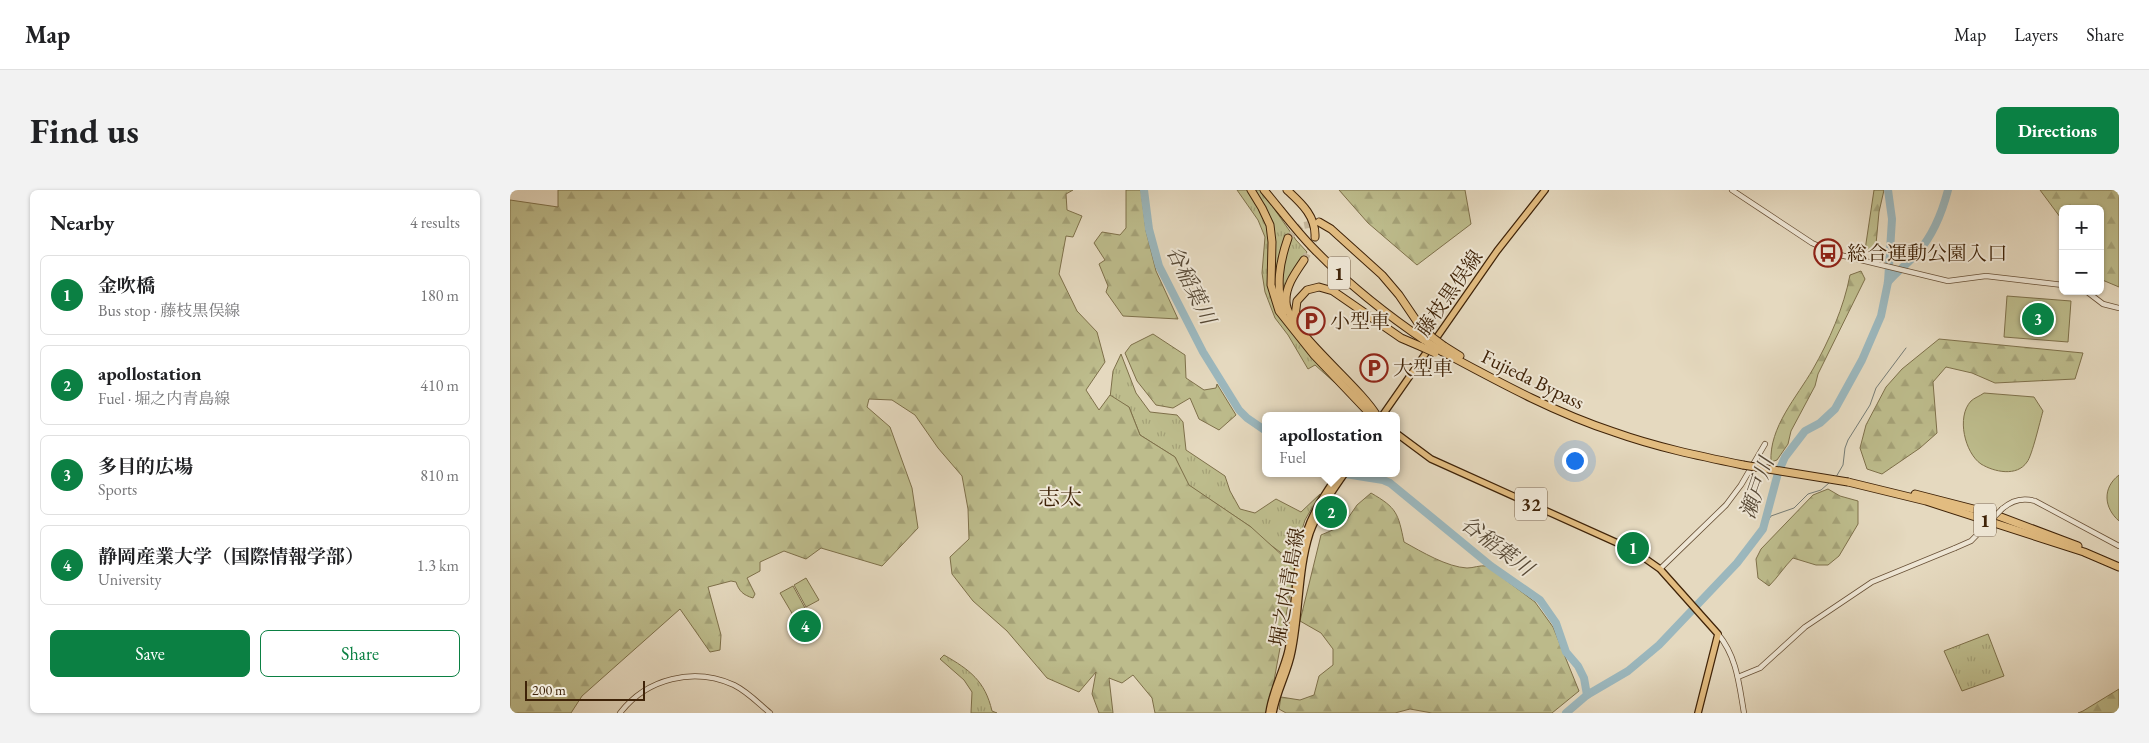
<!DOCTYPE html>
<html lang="en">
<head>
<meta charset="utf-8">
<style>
	:root { --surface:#fff; --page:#f2f2f2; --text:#202124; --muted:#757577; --line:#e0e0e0; --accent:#0b8043 }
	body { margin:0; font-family:"EB Garamond","Noto Serif JP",serif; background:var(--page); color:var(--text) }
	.controls { position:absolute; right:15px; top:15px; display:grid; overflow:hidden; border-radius:8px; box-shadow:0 1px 4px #0004 }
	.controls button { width:45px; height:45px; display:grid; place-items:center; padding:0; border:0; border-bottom:1px solid var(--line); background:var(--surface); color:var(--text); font:25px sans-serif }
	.scale { position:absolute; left:15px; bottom:12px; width:120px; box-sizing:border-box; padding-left:5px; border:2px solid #3f2308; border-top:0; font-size:14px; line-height:18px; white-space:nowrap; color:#3f2308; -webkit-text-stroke:4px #eee6d5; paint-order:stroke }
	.you { position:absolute; left:1064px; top:270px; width:18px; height:18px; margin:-12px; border:4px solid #fff; border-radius:50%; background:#1a73e8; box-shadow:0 0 0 8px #1a73e833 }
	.badge { display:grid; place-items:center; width:32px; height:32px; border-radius:50%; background:var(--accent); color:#fff; font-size:16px; font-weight:700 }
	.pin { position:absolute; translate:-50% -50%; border:2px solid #fff; box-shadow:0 1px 5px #0006 }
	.popup { position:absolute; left:752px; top:222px; width:138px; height:65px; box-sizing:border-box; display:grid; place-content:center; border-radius:8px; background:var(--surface); filter:drop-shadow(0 1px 4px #0005); font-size:16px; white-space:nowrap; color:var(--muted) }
	.popup b { font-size:19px; color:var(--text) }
	.popup::after { content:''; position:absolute; left:50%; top:100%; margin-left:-10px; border:10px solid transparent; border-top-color:var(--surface) }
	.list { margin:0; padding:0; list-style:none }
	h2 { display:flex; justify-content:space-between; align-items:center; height:65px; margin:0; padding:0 20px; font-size:21px }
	h2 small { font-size:16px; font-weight:400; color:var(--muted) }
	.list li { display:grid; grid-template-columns:32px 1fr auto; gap:15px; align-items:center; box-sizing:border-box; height:80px; margin:0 10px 10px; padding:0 10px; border:1px solid var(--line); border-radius:8px }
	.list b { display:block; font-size:19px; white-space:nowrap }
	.list p { margin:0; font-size:16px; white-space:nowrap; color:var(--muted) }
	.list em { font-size:16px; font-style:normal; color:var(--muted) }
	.actions { display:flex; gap:10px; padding:15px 20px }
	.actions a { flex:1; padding:11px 0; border:1px solid var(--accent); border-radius:8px; text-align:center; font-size:18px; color:var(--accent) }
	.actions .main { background:var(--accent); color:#fff }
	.map { position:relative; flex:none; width:1609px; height:523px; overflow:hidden; border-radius:8px }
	header { display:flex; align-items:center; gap:30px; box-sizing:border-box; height:70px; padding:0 25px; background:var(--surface); border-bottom:1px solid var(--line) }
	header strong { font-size:24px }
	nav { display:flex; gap:28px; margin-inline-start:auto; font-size:18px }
	.intro { display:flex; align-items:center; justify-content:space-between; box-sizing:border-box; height:120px; padding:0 30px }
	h1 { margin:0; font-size:35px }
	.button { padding:12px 22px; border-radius:8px; background:var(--accent); color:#fff; font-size:18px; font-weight:700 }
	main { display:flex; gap:30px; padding:0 30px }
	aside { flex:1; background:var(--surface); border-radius:8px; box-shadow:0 1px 4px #0004 }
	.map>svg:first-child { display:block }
	.grass { fill:url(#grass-tufts); stroke:#7e704a }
	.forest { fill:url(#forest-firs); stroke:#7e704a }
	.pitch { fill:#bdbc8c; stroke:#7e704a }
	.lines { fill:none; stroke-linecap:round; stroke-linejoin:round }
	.stream { stroke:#767c75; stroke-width:1 }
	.river { stroke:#9bb7bd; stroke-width:8 }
	.highway-tunnel { stroke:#c4b59a; stroke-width:7; stroke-dasharray:7 3.5; stroke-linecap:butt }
	.minor-casing { stroke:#685036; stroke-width:6 }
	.major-casing { stroke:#3f2308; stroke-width:8 }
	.highway-casing { stroke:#3f2308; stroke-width:9 }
	.minor { stroke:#eee6d5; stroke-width:4.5 }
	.major { stroke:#e2bc80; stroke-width:5.5 }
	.highway { stroke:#e2bc80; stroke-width:7 }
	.minor-bridge-casing { stroke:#685036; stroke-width:6; stroke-linecap:butt }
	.highway-bridge-casing { stroke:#3f2308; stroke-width:9; stroke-linecap:butt }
	.minor-bridge { stroke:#eee6d5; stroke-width:4.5 }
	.highway-bridge { stroke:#e2bc80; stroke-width:7 }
	.labels { text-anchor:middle; stroke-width:4; stroke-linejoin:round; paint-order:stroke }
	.shield { fill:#eee6d5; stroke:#745e46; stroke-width:1 }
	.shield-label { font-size:19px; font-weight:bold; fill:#3f2308 }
	.poi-label { font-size:20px; fill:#3f2308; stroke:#eee6d5; text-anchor:start }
	.street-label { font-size:20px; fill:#3f2308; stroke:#eee6d5 }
	.water-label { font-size:21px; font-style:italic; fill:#564835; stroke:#eee6d5 }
	.quarter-label { font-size:22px; fill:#3f2308; stroke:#eee6d5 }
</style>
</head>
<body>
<header>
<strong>Map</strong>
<nav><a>Map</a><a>Layers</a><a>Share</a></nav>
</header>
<div class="intro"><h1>Find us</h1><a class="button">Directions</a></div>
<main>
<aside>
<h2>Nearby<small>4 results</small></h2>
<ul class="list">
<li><span class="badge">1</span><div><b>金吹橋</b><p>Bus stop · 藤枝黒俣線</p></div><em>180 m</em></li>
<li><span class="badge">2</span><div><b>apollostation</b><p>Fuel · 堀之内青島線</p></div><em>410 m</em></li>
<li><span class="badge">3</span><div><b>多目的広場</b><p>Sports</p></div><em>810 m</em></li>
<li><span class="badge">4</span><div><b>静岡産業大学（国際情報学部）</b><p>University</p></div><em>1.3 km</em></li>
</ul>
<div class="actions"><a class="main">Save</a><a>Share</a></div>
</aside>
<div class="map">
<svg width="1609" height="523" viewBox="0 0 1609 523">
	<defs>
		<pattern id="grass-tufts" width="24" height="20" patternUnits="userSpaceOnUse" patternTransform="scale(1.25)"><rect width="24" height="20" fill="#bdbc8c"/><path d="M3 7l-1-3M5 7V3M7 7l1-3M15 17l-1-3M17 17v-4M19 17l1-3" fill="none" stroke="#a4a177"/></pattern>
		<pattern id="forest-firs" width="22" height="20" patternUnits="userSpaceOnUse" patternTransform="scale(1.25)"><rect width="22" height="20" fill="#bdbc8c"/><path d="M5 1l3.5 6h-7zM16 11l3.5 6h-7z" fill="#a4a177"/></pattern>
	</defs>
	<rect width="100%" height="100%" fill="#e5d9bf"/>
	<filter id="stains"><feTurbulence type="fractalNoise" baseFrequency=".004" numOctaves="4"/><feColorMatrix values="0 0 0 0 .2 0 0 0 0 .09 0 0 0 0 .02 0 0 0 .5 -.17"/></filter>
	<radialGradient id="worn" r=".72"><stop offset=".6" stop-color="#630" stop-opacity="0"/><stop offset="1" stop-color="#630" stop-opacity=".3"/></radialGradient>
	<!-- grass -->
	<g class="grass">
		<polygon points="727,0 737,0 756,30 760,48 761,104 834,201 805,175 798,179 778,145 765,128 755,102 752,83 755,47 748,30"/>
		<polygon points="743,0 751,0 786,50 797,62 782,86 774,112 770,101 777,47 768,109 762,96 764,46"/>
		<polygon points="611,164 626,203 640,222 667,225 673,232 676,260 715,286 720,301 730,319 745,323 766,309 791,322 810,304 795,330 782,371 746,344 741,337 678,295 665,267 630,245 619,217 600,208 603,181"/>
		<polygon points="1478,444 1494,486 1452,501 1434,461"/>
		<path d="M434 465C460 480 475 491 482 521L487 523H461L462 502 454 490 430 469Z"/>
	</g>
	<!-- forest -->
	<g class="forest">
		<path d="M48 0H563L556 4 557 20 572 26 563 47 556 46 549 84 567 121 587 142 595 172 576 200 589 220 600 205 619 217 630 245 665 267 679 295 741 337 785 377 758 523H645L642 508 623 485 612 493 599 488 603 523H589L582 504 586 482 569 502 537 488 497 441 463 411 442 384 440 367 459 349 458 319 452 286 428 258 405 225 382 210 359 209 357 217 380 237 402 298 408 338 372 376 311 358 296 369 274 361 250 372V381L237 388 245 404 243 408C233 405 229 401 226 392L221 391 198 397 211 445 210 460 200 462 170 419 72 506 61 523H0V10L48 17Z"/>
		<polygon points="616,0 631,0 636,41 646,81 668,129 613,126 596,102 598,96 589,74 595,70 584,53 592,42 610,45 616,38"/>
		<polygon points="829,0 955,0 961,34 907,75 858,33"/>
		<polygon points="1364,0 1374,0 1369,22 1365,65 1355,60"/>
		<polygon points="1530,0 1609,0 1609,97 1590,89 1590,19 1553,19 1553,31"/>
		<path d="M1351 81 1355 89 1308 184 1305 196 1281 241 1278 254 1267 270 1261 272C1259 237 1287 207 1303 179 1319 151 1334 117 1340 85Z"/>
		<polygon points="643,144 675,165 676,188 694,200 706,198 707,194 726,225 709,240 689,229 680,208 663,218 646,215 627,191 615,163 621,155"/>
		<polygon points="1429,149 1573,163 1565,189 1485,193 1462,183 1436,177 1423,192 1427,243 1410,258 1372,284 1357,279 1350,258 1356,235 1376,197 1392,179"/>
		<path d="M1318 299 1330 306 1348 311V334L1329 366 1318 375H1306L1283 368C1274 377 1268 387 1259 396L1248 388 1246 369 1251 359 1303 305Z"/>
		<path d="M861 303C887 318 888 323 894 352 912 362 937 377 957 378 964 378 969 375 977 376L1025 412 1043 437 1069 501 1042 523H922L900 519 885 523H776L769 519 771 507 790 510 804 505 809 486 823 475V459L811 443 790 431 811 345 825 339 836 331 847 315Z"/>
		<polygon points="1609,499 1609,523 1568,523 1573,521"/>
	</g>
	<!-- pitch -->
	<g class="pitch">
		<polygon points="1497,106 1561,111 1558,152 1494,147"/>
		<path d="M1474 203 1524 207 1533 221C1530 231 1522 266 1517 272 1507 287 1484 282 1471 274 1455 263 1446 227 1461 211 1464 208 1470 206 1474 203Z"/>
		<path d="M1609 285V331C1594 318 1592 298 1609 285Z"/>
		<polygon points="296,388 309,410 296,417 284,395"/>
		<polygon points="283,396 295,418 283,425 270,403"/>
	</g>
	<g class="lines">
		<!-- stream -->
		<g class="stream">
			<polyline points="1326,287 1333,275 1335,258 1338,250 1360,215 1366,198 1396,158"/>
			<polyline points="1253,339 1261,326 1284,318 1298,304 1311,300 1319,293"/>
		</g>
		<!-- river -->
		<g class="river">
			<polyline points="634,0 639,39 649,76 693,162 729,220 737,228 756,241"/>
			<path d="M1378 92C1387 81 1399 73 1408 62 1424 44 1432 23 1438 0"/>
			<polyline points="829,283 873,290 880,293 981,376 1030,410 1046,433 1056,462 1068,476 1074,488 1077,505"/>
			<polyline points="1056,523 1077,505 1118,481 1149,455 1227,373 1253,339 1268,283 1275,267 1295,241 1310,233 1325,219 1352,170 1371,126 1378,92 1382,29 1378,0"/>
		</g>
		<!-- highway-tunnel -->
		<g class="highway-tunnel">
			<polyline points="778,48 791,36 807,33"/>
			<polyline points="794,70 800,60 805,47"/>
		</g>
		<!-- minor casing -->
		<g class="minor-casing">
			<g id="minor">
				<polyline points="1222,0 1302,53 1326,64 1438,91 1476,86 1553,95"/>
				<polyline points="1576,101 1593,114 1609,118"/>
				<path d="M1492 319C1502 310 1512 307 1525 311L1609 356"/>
				<polyline points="1150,379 1216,315 1231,295 1255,254"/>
				<path d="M1208 444C1227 467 1229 494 1234 523"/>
				<polyline points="1228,487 1250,478 1295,437 1362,392 1445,358"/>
				<path d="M110 523C137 488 184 477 224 495 238 502 248 513 260 523"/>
			</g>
		</g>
		<!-- major casing -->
		<g class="major-casing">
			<g id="major">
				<polyline points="872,226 987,61 1035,0"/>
				<polyline points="886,243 921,269 1123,360 1150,379 1208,444 1188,523"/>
				<path d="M759 523C762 501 773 482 778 461 786 422 783 381 796 343 803 321 816 302 829 283"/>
				<path d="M763 523C767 500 778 483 782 461 790 422 788 380 800 343 808 321 822 302 835 283"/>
			</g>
		</g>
		<!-- highway casing -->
		<g class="highway-casing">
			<g id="highway">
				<polyline points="741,0 752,18 760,35 762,52 761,95 769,121 804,165 862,226"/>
				<path d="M754 0C771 20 786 41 804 59 838 94 877 125 917 152"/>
				<path d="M777 0C791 13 806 26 805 47"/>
				<polyline points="809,32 821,39 872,85 889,105 908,133 922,147"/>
				<path d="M794 70C786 82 775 96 776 112 777 140 850 196 867 226"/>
				<path d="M773 122C766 95 769 74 778 48"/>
				<polyline points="789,134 785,126 787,111 797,100 809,97 823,101 891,148 912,157"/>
				<polyline points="934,156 950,166"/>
				<path d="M931 161C987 191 1043 222 1104 242 1146 257 1189 266 1233 275"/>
				<polyline points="1338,292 1416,311 1574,362 1609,377"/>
				<polyline points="1405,304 1483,324 1568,356"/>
			</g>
		</g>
		<!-- minor -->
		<use href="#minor" class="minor"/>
		<!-- major -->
		<use href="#major" class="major"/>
		<!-- highway -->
		<use href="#highway" class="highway"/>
		<!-- minor-bridge casing -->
		<g class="minor-bridge-casing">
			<polyline id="minor-bridge" points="1445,358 1461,351 1492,319"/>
		</g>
		<!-- highway-bridge casing -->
		<g class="highway-bridge-casing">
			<g id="highway-bridge">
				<polyline points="922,147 934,156"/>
				<polyline points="917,152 931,161"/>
				<polyline points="912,157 925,163"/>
				<polyline points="1233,275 1338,292"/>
			</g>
		</g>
		<!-- minor-bridge -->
		<use href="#minor-bridge" class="minor-bridge"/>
		<!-- highway-bridge -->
		<use href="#highway-bridge" class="highway-bridge"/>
	</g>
	<!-- icons -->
	<defs>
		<g id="bus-ring" transform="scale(1.4375)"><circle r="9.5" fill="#eee6d5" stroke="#8f2418" stroke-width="1.5"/><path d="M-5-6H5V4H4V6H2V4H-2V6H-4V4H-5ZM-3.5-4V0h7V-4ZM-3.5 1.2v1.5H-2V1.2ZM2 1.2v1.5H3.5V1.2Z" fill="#8f2418"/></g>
		<g id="parking-ring" transform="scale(1.4375)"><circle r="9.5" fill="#eee6d5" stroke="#8f2418" stroke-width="1.5"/><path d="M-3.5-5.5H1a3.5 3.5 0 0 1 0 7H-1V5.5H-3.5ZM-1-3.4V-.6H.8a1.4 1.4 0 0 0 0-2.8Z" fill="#8f2418"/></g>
	</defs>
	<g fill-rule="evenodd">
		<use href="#bus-ring" x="1318" y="63"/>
		<use href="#parking-ring" x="801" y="131"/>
		<use href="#parking-ring" x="864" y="178"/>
	</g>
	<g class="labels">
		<!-- shield labels -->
		<g class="shield">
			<rect x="818" y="66.5" width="22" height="33" rx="4"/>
			<rect x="1005" y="297.5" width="32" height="33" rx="4"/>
			<rect x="1464" y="313.5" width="22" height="33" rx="4"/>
		</g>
		<g class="shield-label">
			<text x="829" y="90">1</text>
			<text x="1021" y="321">32</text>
			<text x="1475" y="337">1</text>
		</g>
		<!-- poi labels -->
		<g class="poi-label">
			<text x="1337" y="70">総合運動公園入口</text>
			<text x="820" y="138">小型車</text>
			<text x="883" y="185">大型車</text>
		</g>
		<!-- street labels -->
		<g class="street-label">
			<text transform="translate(939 103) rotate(-55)" y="7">藤枝黒俣線</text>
			<text transform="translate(1023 189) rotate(26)" y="7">Fujieda Bypass</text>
			<text transform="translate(777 397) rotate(-80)" y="7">堀之内青島線</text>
		</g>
		<!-- water labels -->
		<g class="water-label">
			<text transform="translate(681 95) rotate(64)" y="7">谷稲葉川</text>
			<text transform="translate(1247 298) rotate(-71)" y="7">瀬戸川</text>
			<text transform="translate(987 356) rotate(37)" y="7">谷稲葉川</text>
		</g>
		<!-- quarter labels -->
		<g class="quarter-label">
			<text x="550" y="315">志太</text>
		</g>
	</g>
	<rect width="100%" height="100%" filter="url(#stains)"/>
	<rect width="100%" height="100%" fill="url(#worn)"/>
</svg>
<div class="controls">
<button>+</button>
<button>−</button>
</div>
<div class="scale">200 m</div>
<div class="you"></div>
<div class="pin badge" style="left:1123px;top:358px">1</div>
<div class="pin badge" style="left:821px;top:322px">2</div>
<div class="popup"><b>apollostation</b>Fuel</div>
<div class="pin badge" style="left:1528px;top:129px">3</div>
<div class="pin badge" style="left:295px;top:436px">4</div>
</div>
</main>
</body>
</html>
